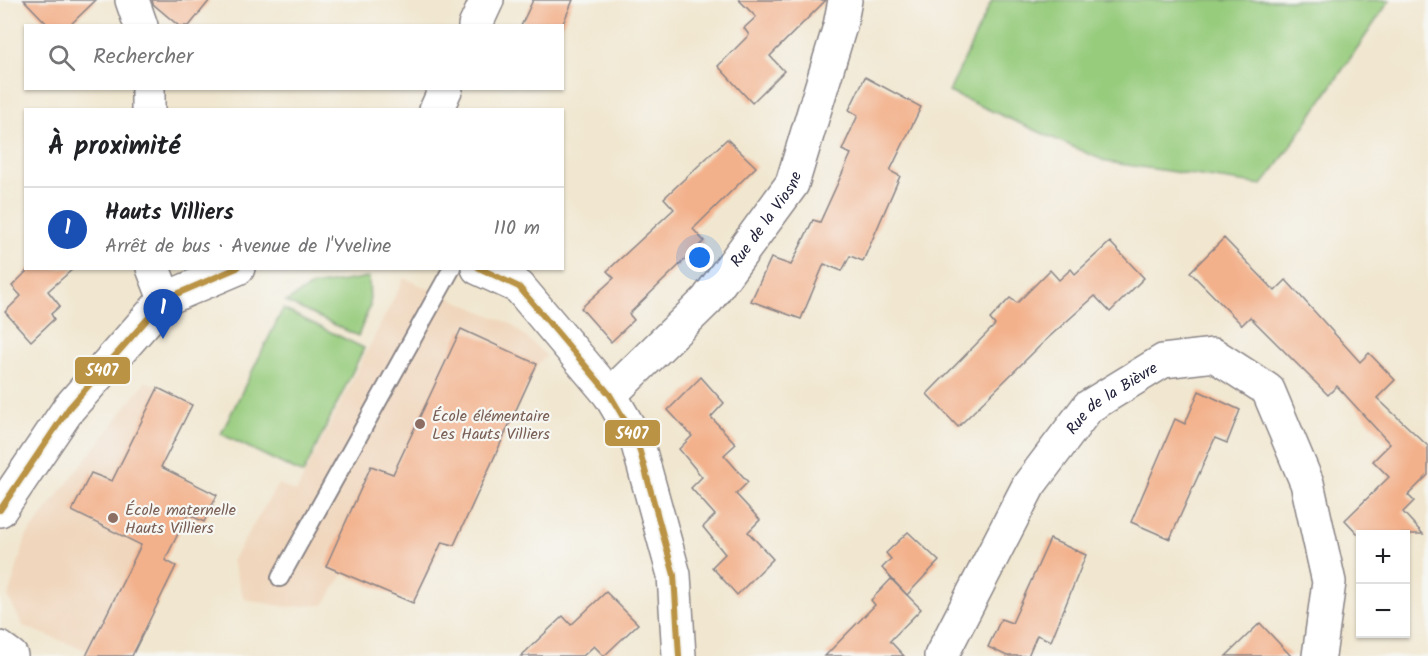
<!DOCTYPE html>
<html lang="fr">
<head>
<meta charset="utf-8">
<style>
	:root { --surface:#fff; --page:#f2f2f2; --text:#202124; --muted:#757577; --line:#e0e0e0; --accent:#111827 }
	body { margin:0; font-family:Kalam,sans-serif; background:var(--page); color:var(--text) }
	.controls { position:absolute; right:18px; bottom:18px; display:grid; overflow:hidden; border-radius:0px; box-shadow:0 2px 4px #0004 }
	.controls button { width:54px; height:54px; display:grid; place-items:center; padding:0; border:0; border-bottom:2px solid var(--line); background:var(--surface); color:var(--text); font:30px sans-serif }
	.you { position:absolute; left:700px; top:258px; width:21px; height:21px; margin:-15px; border:4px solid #fff; border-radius:50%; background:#1a73e8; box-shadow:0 0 0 9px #1a73e833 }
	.badge { display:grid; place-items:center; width:39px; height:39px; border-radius:50%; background:var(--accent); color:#fff; font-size:20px; font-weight:700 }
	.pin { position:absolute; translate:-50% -50px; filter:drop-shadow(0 2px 3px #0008) }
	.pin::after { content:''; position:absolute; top:32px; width:21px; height:18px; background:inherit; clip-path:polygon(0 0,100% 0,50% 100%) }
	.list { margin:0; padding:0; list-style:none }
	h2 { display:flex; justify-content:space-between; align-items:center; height:78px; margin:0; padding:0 24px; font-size:26px }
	h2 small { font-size:20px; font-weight:400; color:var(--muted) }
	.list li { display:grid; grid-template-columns:39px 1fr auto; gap:18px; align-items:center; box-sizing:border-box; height:84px; padding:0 24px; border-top:2px solid var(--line) }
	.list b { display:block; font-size:22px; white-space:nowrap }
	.list p { margin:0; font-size:20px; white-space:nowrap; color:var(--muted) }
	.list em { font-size:20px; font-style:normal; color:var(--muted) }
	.icon { flex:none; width:33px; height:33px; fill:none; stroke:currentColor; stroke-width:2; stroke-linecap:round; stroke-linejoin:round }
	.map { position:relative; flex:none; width:1428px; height:656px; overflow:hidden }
	.search { position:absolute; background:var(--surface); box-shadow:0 2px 4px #0004; left:24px; top:24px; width:540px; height:66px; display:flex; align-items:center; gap:15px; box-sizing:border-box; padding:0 21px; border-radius:0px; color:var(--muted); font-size:22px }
	.panel { position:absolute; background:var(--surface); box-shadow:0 2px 4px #0004; left:24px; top:108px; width:540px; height:162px; border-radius:0px }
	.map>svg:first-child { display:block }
	.built { fill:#f0d6bc }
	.green { fill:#97cc7d; stroke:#5c775c; stroke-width:1.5 }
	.building { fill:#f3b18b }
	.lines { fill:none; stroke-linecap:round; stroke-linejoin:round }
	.lane-casing { stroke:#8a8486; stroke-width:20 }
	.street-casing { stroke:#8a8486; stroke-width:36 }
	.lane { stroke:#fff; stroke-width:16 }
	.street { stroke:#fff; stroke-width:33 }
	.bus-1-casing { stroke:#f6f6f2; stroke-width:10 }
	.bus-1 { stroke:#ba9345; stroke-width:6 }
	.education-dot { fill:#8d6e63; stroke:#f6f6f2; stroke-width:2 }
	.labels { text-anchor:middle; stroke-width:4.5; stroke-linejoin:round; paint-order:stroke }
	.street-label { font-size:16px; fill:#22223b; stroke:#f6f6f2 }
	.education-label { font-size:16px; fill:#785e54; stroke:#f6f6f2; text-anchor:start }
	.line-badge { stroke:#f6f6f2; stroke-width:2 }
	.badge-label { font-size:16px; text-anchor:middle; font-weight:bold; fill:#fff }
</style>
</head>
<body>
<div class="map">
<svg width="1428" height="656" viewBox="0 0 1428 656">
	<rect width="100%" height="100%" fill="#f6f6f2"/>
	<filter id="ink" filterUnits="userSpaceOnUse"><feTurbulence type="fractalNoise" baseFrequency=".0167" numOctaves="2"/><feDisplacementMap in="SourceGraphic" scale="12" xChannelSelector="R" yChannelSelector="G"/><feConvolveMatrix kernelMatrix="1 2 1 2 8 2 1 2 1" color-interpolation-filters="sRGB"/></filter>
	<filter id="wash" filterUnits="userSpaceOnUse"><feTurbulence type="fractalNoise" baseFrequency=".008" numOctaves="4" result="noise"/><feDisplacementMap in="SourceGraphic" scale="24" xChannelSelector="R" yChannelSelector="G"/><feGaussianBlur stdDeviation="1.35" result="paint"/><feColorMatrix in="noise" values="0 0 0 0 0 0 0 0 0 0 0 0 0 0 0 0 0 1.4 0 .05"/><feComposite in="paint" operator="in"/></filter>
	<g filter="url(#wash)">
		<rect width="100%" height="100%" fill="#f1e7d0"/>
		<!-- built -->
		<g class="built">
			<polygon points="404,278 511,324 547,356 537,364 454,545 442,542 413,603 344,573 324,605 286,607 244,599 232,561 278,484 296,492"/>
			<polygon points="146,381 192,405 161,467 217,495 204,522 188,514 165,560 176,566 132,656 88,651 23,626 8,597 26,537"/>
		</g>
		<!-- green -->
		<g class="green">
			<polygon points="992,0 1390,0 1277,166 1262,185 1107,162 949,92"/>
			<polygon points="369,277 370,306 358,336 286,302 311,286"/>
			<polygon points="283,309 364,348 303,474 221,434"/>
		</g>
		<g id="blocks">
			<!-- building -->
			<g class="building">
				<polygon points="24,0 96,0 69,26 49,26"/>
				<polygon points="152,0 210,0 189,26 179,26 153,4"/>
				<polygon points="533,0 573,0 562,26 521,26"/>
				<polygon points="739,0 826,0 770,56 784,71 752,103 718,66 749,35 744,28 756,17"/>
				<polygon points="865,77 921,107 890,171 900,176 863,261 850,256 842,271 824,264 801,319 751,301 771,258 791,265 813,220 820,222 851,154 842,150 858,115 849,110"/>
				<polygon points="727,139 756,167 693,229 704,241 629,314 634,320 611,342 581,308 614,278 607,271 674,209 664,198"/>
				<polygon points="1224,238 1275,291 1286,280 1360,362 1369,353 1395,380 1377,398 1428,446 1428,475 1408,495 1414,501 1403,512 1423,534 1358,534 1345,520 1389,477 1373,461 1390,444 1337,386 1328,395 1250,317 1242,325 1190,272"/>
				<polygon points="1110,242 1144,278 1110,312 1095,296 1048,338 958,427 927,394 995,325 990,319 1010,298 1017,303 1050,270 1059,280 1071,269 1075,274"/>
				<polygon points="30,268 74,268 48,291 60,306 51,314 54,319 31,341 5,312 21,296 12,286"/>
				<polygon points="461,329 537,364 454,545 442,542 413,603 326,566 371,466 393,474"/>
				<polygon points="701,377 724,403 711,417 736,444 724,455 748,482 736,494 760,520 748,532 773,559 737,595 712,567 725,554 703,527 715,515 691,488 702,477 679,449 692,436 668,410"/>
				<polygon points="158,388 192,405 161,467 217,495 204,522 188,514 165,560 176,566 132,656 86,656 141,545 72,511 91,473 112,481"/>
				<polygon points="1199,391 1240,410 1227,443 1215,438 1170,539 1131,522 1175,419 1185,424"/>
				<polygon points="908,532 939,561 907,595 882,568 891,559 886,553"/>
				<polygon points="1050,539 1086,555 1051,641 1037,635 1028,656 1007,656 988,647 1001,619 1012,623"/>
				<polygon points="891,579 921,609 890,641 904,656 825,656 875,605 871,600"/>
				<polygon points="606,592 638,624 604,656 594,646 583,656 521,656 563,616 571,625"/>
				<polygon points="1260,623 1291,656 1226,656"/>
			</g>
		</g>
	</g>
	<g filter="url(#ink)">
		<use href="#blocks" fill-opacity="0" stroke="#8a8486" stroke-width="1.5"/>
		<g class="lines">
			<!-- lane casing -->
			<g class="lane-casing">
				<polyline id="lane" points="280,578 452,268"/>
			</g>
			<!-- street casing -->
			<g class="street-casing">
				<g id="street">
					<polyline points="132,0 141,26"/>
					<polyline points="475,26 487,0"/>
					<polyline points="148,88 148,110"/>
					<polyline points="436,110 446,88"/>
					<polyline points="153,268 165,299"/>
					<polyline points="478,268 519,287 610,395 637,441 674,575 679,656"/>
					<path id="s1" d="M610 395 707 300 792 184 840 26 845 0"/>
					<polyline points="0,510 69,408 165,299 238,268"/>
					<polyline points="0,648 11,656"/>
					<path id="s2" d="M941 656 1029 485 1088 407 1163 361 1214 355 1268 390 1307 483 1329 582 1319 656"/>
				</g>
			</g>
			<!-- lane -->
			<use href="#lane" class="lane"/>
			<!-- street -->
			<use href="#street" class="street"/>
			<!-- bus-1 casing -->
			<g class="bus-1-casing">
				<g id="bus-1">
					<polyline points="479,268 519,287 610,395 637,441 674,575 679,656"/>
					<polyline points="0,510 69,408 165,299 237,268"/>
				</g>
			</g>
			<!-- bus-1 -->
			<use href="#bus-1" class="bus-1"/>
		</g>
	</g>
	<!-- markers -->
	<g class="education-dot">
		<circle cx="420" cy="424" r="6"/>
		<circle cx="113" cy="518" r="6"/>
	</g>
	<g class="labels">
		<!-- street labels -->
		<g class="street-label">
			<text dy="6" stroke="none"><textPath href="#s1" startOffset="236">Rue de la Viosne</textPath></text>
			<text dy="6" stroke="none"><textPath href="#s2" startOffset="314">Rue de la Bièvre</textPath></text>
		</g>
		<!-- education labels -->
		<g class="education-label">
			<text x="432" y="421">École élémentaire<tspan x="432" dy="18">Les Hauts Villiers</tspan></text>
			<text x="125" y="515">École maternelle<tspan x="125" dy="18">Hauts Villiers</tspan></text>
		</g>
	</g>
	<g class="line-badge">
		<rect x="74" y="356" width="57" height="29" rx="6" fill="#ba9345"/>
		<rect x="604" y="419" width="57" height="28" rx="6" fill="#ba9345"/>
	</g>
	<g class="badge-label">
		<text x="102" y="376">5407</text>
		<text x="632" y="439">5407</text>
	</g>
</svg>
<div class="controls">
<button>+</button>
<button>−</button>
</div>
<div class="you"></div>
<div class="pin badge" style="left:163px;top:339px;background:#1a4fb4">1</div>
<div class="search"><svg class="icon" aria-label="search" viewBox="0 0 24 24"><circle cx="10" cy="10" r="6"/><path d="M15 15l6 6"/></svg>Rechercher</div>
<section class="panel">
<h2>À proximité<small></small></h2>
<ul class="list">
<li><span class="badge" style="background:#1a4fb4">1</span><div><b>Hauts Villiers</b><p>Arrêt de bus · Avenue de l'Yveline</p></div><em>110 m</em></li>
</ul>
</section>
</div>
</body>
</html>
